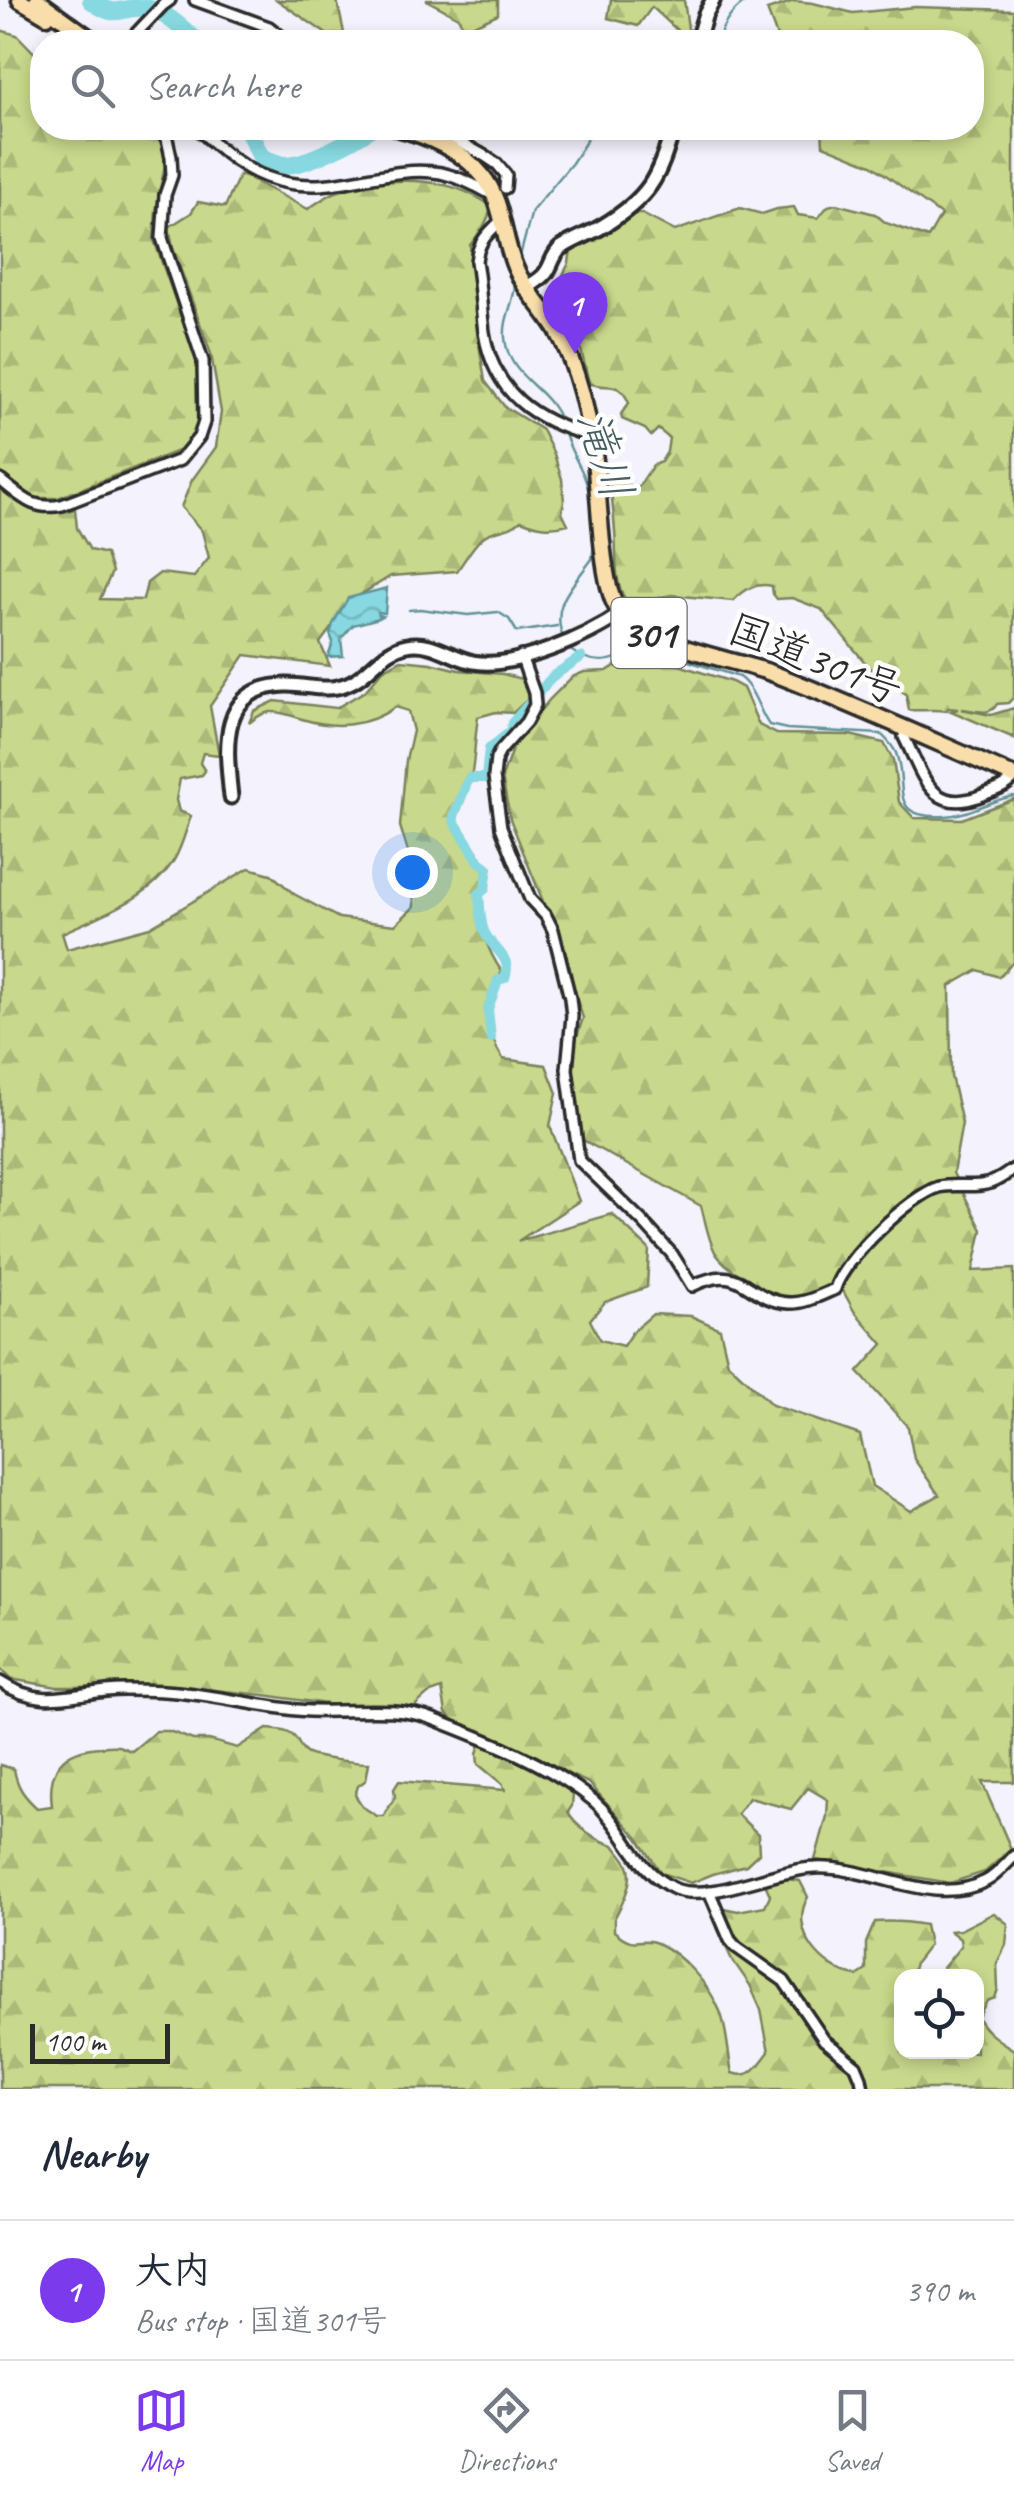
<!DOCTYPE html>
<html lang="en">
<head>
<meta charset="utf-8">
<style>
	:root { --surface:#fff; --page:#f2f2f3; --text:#1f2937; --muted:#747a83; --line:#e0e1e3; --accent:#7c3aed }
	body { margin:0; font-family:Caveat,"Klee One",sans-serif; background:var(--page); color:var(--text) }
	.controls { position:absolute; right:30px; bottom:30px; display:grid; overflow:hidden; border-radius:20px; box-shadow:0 5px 15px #0003 }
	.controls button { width:90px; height:90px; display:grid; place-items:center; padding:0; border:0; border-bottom:2px solid var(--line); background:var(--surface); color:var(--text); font:50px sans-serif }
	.scale { position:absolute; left:30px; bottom:25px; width:140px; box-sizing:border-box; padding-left:10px; border:5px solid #2b2b2b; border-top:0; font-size:28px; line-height:35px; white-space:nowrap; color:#2b2b2b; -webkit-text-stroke:8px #fff; paint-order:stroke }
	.you { position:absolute; left:412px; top:872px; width:35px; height:35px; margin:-25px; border:8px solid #fff; border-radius:50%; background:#1a73e8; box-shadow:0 0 0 15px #1a73e833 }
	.badge { display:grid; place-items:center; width:65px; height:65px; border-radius:50%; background:var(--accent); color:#fff; font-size:32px; font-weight:700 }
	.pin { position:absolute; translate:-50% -82px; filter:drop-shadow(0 2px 5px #0008) }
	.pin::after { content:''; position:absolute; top:52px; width:35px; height:30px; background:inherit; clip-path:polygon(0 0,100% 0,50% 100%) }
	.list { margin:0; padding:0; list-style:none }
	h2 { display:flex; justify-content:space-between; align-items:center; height:130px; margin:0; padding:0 40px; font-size:42px }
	h2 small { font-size:32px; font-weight:400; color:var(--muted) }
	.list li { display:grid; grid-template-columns:65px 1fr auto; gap:30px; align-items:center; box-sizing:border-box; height:140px; padding:0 40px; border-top:2px solid var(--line) }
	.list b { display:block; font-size:38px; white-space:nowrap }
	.list p { margin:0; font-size:32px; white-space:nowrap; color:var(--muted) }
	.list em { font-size:32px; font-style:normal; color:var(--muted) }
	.icon { flex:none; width:55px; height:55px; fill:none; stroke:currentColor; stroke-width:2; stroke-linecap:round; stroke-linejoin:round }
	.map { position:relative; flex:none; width:1014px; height:2089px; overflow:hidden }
	.search { position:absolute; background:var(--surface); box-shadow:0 5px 15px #0003; left:30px; right:30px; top:30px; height:110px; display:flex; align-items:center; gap:25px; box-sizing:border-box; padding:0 35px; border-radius:40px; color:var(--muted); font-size:38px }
	.sheet { height:270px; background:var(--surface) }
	nav { display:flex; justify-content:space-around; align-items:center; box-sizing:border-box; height:140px; border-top:2px solid var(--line); background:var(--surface); font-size:28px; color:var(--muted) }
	nav a { display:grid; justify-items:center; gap:5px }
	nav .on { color:var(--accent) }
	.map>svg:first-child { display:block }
	.forest { fill:url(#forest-firs); stroke:#7a825c; stroke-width:2.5 }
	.water { fill:url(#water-waves); stroke:#629398; stroke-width:2.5 }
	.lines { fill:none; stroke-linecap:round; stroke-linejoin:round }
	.stream { stroke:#629398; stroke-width:2.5 }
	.canal { stroke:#87d8e0; stroke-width:10 }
	.river { stroke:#87d8e0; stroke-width:18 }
	.minor-casing { stroke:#2b2b2b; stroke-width:16 }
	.tertiary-casing { stroke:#2b2b2b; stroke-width:19 }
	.secondary-casing { stroke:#2b2b2b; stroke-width:20 }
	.trunk-casing { stroke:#2b2b2b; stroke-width:21 }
	.minor { stroke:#fff; stroke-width:9 }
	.tertiary { stroke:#fff; stroke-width:11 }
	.secondary { stroke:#fff; stroke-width:12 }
	.trunk { stroke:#f9deab; stroke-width:14 }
	.labels { text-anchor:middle; stroke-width:9; stroke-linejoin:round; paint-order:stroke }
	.shield { fill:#fff; stroke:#6b6b6b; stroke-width:2.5 }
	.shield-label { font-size:40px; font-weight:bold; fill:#2b2b2b }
	.street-label { font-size:42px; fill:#2b2b2b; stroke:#fff }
	.water-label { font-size:45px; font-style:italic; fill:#475f61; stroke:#fff }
</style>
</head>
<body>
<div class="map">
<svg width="1014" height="2089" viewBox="0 0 1014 2089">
	<defs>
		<pattern id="forest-firs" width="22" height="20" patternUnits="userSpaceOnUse" patternTransform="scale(2.5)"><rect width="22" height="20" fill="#c8d88c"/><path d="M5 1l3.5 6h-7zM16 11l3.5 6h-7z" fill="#acba79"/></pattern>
		<pattern id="water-waves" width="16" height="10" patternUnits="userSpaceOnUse" patternTransform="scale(2.5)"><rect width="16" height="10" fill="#87d8e0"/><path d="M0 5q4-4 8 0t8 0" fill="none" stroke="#75bac0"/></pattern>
	</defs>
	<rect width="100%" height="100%" fill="#f4f2fc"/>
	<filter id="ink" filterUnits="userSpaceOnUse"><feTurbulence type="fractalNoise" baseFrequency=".01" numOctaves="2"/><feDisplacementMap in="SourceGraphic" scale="20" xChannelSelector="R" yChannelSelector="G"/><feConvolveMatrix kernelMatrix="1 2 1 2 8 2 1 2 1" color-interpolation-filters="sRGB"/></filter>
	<g filter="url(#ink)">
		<!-- forest -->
		<g class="forest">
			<polygon points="277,0 337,0 344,33 328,35"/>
			<polygon points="426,0 498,0 498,14 465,29 458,17"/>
			<polygon points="611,0 684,0 690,42 652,7 638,26 608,18"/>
			<path d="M794 1 813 3 853 13 915 7 1014 10V697L1008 703 997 704C990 718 972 709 961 709L991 715 1014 708V738L951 711 958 709 948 708 946 711C933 709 923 711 909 710L906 694 873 672 821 609 792 598 777 599 773 594 772 586C755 582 744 590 733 601L672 595 661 597 645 604 640 616C610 590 618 567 615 532 614 516 612 499 610 483H625L637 489 653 465 661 462 667 452 669 438 658 429 651 436 645 429 622 419 621 414 629 403C618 378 608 391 589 383L563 275 569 263 571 248 633 214H642L675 231 740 208 762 214 777 209 794 207 798 215 818 218 828 206 836 204 875 214 886 223 928 238 941 215 872 165 823 145 822 128H972V42H779L767 10Z"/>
			<polygon points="0,30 17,35 42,61 42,128 153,128 163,147 165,165 156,211 154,240 197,362 198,419 195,433 183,449 58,498 34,498 0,472"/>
			<path d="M240 174 308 209C317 203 326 196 336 192 385 176 448 174 491 206 489 221 480 233 470 245L480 350 485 381 505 407 542 430 554 454 562 479 564 502 562 512 568 524C550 529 538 527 521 520 508 532 495 528 483 537 473 545 465 560 457 571L391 576 352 600 320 643 330 666 245 655 210 706 219 755 203 753 200 763 205 771 202 775 180 779 176 800 179 811 191 816C186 830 182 847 174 860 150 899 101 915 62 933L67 949 150 927 249 868 271 874 294 894 339 918 395 925 414 907 412 865 400 826 406 760 413 731 408 711 395 707C368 727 334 729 302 719 292 716 281 711 270 712 262 713 255 718 249 723L254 711 275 701 336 708 365 691 383 670 401 660 431 663 459 670 503 674 525 680 529 698 513 713 496 712 478 717C475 735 475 754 472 772 469 787 457 801 455 816 453 830 474 861 485 870 487 881 486 889 477 897 482 929 484 945 502 972 482 998 486 1033 503 1059L546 1065 557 1093 550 1126 579 1201 518 1241 612 1214 649 1249 647 1287 605 1302 590 1320 600 1340 623 1346 632 1332 653 1314 691 1316 720 1329 728 1363 772 1405 860 1435 872 1486 911 1511 939 1495 914 1459 908 1427 858 1372 883 1344 854 1311 841 1287 831 1284C822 1289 812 1296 802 1298 781 1304 726 1271 715 1252 708 1239 705 1220 701 1206L583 1140 570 1057 583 1018 552 924 510 819 502 777 515 741 550 699 572 677 584 672 607 671 632 655 641 653 732 682 743 688 759 725 777 734 850 735 884 743 893 760 899 802 914 818 962 819 1014 799V961L999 977 978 970 950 986 951 1076 962 1123 953 1173 982 1230 973 1271 1014 1269V1782H982L1011 1849 985 1872 950 1883 815 1860 827 1816 828 1800 808 1788 791 1809 749 1798 737 1814 758 1834 759 1853 746 1865 713 1874 691 1883 661 1873 638 1838 589 1783 463 1728 446 1713 442 1689 428 1694 409 1711 347 1707 264 1695 183 1687H57L10 1679 0 1669V487C29 508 38 520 75 509L77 528 90 550 106 554 112 572 100 599 143 600 147 583 160 573 194 577 209 558 202 531 181 507 192 480 216 447 221 412 211 354 173 248 169 227 191 213 198 202 225 207Z"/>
			<path d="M267 1729C278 1730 290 1730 296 1739 300 1744 300 1749 306 1753 313 1758 358 1763 369 1763L366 1780 358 1786 355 1795 363 1807 377 1816H384L395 1797 394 1789 399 1781 505 1790 502 1784 478 1764 477 1754 480 1744C506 1755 558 1771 573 1793L572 1806 568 1812C574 1826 599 1842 614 1845 618 1851 625 1858 628 1865 635 1881 621 1906 614 1919V1931C637 1951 639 1935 657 1943 683 1955 709 1985 720 2011 727 2028 728 2054 732 2073 752 2080 758 2065 769 2052L761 2010 750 1985 731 1958 718 1929 713 1911 724 1908 738 1911 765 1906 770 1895 766 1886 769 1881 781 1878 800 1881 808 1897C788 1931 823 1971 857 1976L866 1970V1943L875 1922C892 1921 909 1922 925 1925L929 1945 915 1963 911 1976H902V2052H976V1976H943V1968L961 1946 960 1939 950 1931 960 1930 994 1913 1008 1924 1006 1945 997 1963 998 1989 995 1998 987 2001 978 2017C983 2031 1001 2042 1014 2050V2089H0V1765L14 1769C17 1787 24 1796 37 1808L52 1806C47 1768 63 1749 101 1747 106 1746 112 1745 118 1746 123 1747 127 1750 132 1751L156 1731H169L193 1740H209L237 1748Z"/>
		</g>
		<!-- water -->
		<polygon class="water" points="387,588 385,613 378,612 378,615 382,616 379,618 353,625 341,639 343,656 328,657 333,642 330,634 333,624 348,598"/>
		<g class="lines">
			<!-- stream -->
			<g class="stream">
				<path d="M717 42C723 24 732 9 749 0"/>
				<polyline points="636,128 664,136"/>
				<polyline points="676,141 687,142 699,139 707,128"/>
				<polyline points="519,260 532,211 572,163 585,143 590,128"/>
				<path d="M515 283C515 302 503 318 505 338 509 380 549 386 561 423"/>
				<path d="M564 430C568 447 577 460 584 476 593 499 597 535 592 559 572 587 549 605 564 640"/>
				<polyline points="409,610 420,609 468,615 498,612 509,619 517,632 557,626"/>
				<path d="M567 648C583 659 602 667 622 655 631 650 633 647 644 647L739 677C755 689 758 709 769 725L787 729 881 734C887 740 892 744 896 753 909 788 886 819 945 816 969 815 990 800 1014 796"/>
			</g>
			<!-- canal -->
			<path class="canal" d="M491 1038 488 1009 498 980 505 978C514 955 489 949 483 928 480 918 480 905 479 894L485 889 488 868 479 861 454 821V816L469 778H486L489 749 510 732 512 723 553 676 581 657"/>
			<!-- river -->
			<g class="river">
				<path d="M91 0C117 21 118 6 144 8 164 9 183 30 198 42"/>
				<polyline points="476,42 490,42"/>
				<path d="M247 128 261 157C268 160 277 164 285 165 306 165 353 141 370 128"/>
			</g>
			<!-- minor casing -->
			<g class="minor-casing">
				<g id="minor">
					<polyline points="195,0 269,27 288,42"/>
					<polyline points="128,42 163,5 170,0"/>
					<path d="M197 128C218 147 239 167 266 177 331 201 381 163 441 173 459 177 475 185 491 194"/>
					<polyline points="434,128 485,156 497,164 506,175 505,188"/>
					<path d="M503 219C489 232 478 241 476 261 480 284 481 308 484 332 494 394 534 420 590 436"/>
					<path d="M0 480C22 497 33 511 62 505L180 460 199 437 204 422 203 361 162 238 165 195 172 175 171 157 167 139 160 128"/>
					<path d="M521 656 534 693 535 705 526 722 500 751 496 759 494 777 501 827 530 899 546 916 553 930 570 998 572 1016 567 1069 579 1160 643 1222 672 1254 692 1286C745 1260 744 1300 789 1303 804 1304 821 1295 835 1289 842 1261 911 1195 939 1187 955 1183 971 1188 986 1184 997 1182 1005 1175 1014 1169"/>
					<path d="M905 729 904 737C923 774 930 815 980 796 992 791 1006 788 1014 778"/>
					<path d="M0 1682C46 1712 76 1690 124 1690 144 1690 165 1690 185 1693 222 1697 260 1706 297 1710 342 1715 390 1703 433 1719 487 1740 550 1764 594 1801 625 1828 636 1872 675 1889 709 1903 776 1869 815 1868 871 1865 932 1909 986 1881 996 1876 1006 1864 1014 1856"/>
					<polyline points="709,1891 730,1940 736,1947 784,1981 824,2040 856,2066 861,2078 863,2089"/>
				</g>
			</g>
			<!-- tertiary casing -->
			<g class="tertiary-casing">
				<path id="tertiary" d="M231 797C226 749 217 688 285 685 303 684 319 691 337 687 367 682 379 650 407 645 432 640 450 657 473 662 513 670 589 636 622 613"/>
			</g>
			<!-- secondary casing -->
			<g class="secondary-casing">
				<g id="secondary">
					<polyline points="697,42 705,15 713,0"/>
					<path d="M526 288C532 284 540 280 545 274 552 266 552 255 561 248 574 239 590 234 603 226 649 198 659 178 673 128"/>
				</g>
			</g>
			<!-- trunk casing -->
			<g class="trunk-casing">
				<g id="trunk">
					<polyline points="20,0 47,16"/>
					<polyline points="37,0 95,42"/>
					<path d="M397 128C426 135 463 151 482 175 504 202 502 236 515 267 525 291 544 308 557 330 579 369 588 416 595 460 599 491 601 589 618 609 653 650 727 656 777 675 857 706 935 742 1014 776"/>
				</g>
			</g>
			<!-- minor -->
			<use href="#minor" class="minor"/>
			<!-- tertiary -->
			<use href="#tertiary" class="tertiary"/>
			<!-- secondary -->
			<use href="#secondary" class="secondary"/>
			<!-- trunk -->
			<use href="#trunk" class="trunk"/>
		</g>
	</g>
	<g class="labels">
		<!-- shield labels -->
		<rect class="shield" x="611.5" y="598" width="75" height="70" rx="8"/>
		<g class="shield-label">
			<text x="649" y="647">301</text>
		</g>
		<!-- street labels -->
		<g class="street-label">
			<text transform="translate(816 658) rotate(21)" y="15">国道301号</text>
		</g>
		<!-- water labels -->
		<g class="water-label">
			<text transform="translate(606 454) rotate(72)" y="16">滝川</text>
		</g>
	</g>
</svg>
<div class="controls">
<button><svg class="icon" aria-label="locate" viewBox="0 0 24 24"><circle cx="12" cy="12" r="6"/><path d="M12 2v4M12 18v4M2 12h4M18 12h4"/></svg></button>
</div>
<div class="scale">100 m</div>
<div class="you"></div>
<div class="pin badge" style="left:575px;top:354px">1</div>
<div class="search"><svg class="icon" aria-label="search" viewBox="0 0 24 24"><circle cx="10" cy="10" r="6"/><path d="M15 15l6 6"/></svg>Search here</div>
</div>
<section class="sheet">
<h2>Nearby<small></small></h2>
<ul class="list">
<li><span class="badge">1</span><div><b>大内</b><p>Bus stop · 国道301号</p></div><em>390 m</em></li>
</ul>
</section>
<nav>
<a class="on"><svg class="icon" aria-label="map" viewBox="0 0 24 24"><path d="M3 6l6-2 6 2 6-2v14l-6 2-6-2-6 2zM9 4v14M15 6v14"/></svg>Map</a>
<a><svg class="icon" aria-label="directions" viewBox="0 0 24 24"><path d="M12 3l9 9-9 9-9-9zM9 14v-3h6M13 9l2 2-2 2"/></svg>Directions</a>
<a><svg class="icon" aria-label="saved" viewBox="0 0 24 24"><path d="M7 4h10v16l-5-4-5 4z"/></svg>Saved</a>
</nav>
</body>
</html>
